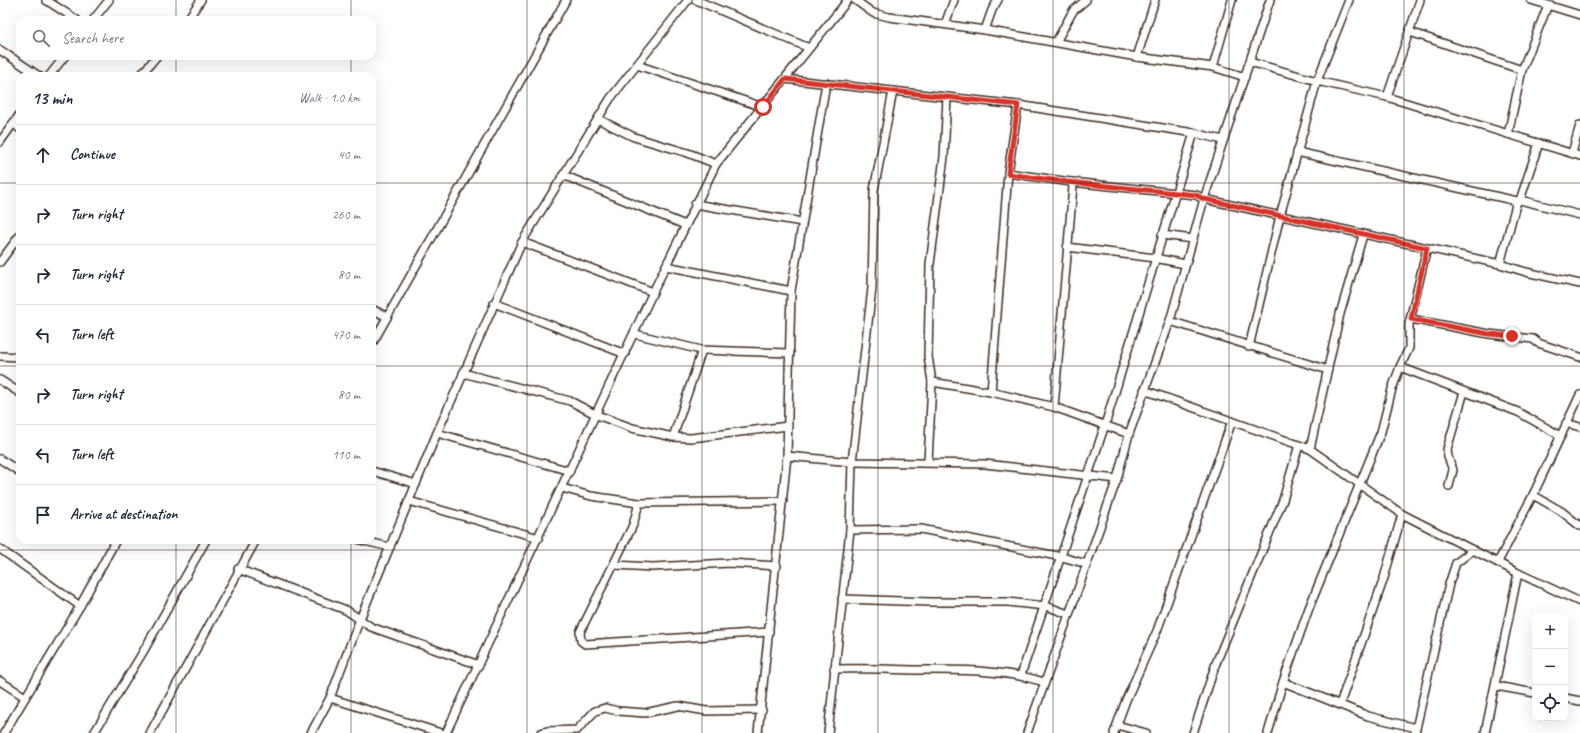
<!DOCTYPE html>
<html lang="en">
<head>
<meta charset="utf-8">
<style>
	:root { --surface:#fff; --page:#f2f2f3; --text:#1f2937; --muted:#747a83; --line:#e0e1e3 }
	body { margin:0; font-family:Caveat,sans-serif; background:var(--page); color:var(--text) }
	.controls { position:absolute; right:12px; bottom:12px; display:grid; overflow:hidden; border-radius:8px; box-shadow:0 4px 16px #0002 }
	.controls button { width:36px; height:36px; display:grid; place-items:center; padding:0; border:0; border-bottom:1px solid var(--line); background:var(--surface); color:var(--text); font:20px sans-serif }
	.stop { position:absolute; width:12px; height:12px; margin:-9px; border:3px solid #d93025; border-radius:50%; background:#fff }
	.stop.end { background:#d93025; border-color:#fff; box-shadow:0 1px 4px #0008 }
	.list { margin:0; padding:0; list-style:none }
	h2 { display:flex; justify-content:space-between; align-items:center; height:52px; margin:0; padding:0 16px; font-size:17px }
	h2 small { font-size:13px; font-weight:400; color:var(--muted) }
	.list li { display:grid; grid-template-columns:26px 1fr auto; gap:12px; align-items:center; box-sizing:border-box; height:60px; padding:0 16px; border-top:1px solid var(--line) }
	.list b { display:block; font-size:15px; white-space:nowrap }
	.list em { font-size:13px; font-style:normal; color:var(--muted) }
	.icon { flex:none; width:22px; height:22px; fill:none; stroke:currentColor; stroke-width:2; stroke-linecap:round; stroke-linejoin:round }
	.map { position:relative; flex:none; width:1580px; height:733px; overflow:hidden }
	.search { position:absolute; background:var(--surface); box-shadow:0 4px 16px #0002; left:16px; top:16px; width:360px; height:44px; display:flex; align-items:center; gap:10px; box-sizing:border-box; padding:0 14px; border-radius:12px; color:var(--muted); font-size:15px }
	.panel { position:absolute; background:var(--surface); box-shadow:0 4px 16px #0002; left:16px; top:72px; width:360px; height:472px; border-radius:12px }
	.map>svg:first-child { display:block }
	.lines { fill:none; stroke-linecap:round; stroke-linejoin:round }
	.minor-casing { stroke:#3b2a1e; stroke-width:10 }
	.minor { stroke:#fff; stroke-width:7 }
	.route { stroke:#d93025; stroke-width:5 }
	.grid { fill:none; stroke:#3b2a1e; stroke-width:1; stroke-opacity:0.55 }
</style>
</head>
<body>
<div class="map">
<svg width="1580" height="733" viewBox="0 0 1580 733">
	<rect width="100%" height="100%" fill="#fff"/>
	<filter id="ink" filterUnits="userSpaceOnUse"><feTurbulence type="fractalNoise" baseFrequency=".025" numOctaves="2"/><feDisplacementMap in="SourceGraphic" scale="8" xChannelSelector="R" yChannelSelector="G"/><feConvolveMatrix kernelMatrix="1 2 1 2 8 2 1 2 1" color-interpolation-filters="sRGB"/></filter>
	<g filter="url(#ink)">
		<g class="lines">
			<!-- minor casing -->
			<g class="minor-casing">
				<g id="minor">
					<polyline points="46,0 77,20"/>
					<polyline points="696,0 809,48"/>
					<polyline points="855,0 873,13 889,17 985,30 1137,57 1213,67 1245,77"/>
					<polyline points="1531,0 1580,15"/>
					<polyline points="93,20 109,0"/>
					<polyline points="187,20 201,0"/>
					<polyline points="945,24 954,0"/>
					<polyline points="985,30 992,10 998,0"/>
					<polyline points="1410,32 1522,70"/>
					<polyline points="1056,42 1073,11 1086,0"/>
					<polyline points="0,50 39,76"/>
					<polyline points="1137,57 1155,0"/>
					<polyline points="1250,62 1317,81 1387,97 1580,156"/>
					<polyline points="637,65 763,107"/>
					<polyline points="1213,67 1232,0"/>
					<polyline points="49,76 65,56"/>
					<polyline points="140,76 157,56"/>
					<polyline points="785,79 1018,105 1194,133 1223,140"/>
					<polyline points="1387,97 1420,0"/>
					<polyline points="598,119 634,137 688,153 716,164"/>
					<polyline points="13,123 20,129"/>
					<polyline points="1508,134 1522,70 1548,5"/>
					<polyline points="0,142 20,114"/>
					<polyline points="1297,152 1517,201"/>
					<polyline points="1572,153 1580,125"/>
					<polyline points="1008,173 1071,182 1073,186 1054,407"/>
					<polyline points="563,175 685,225"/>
					<polyline points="1071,182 1196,195 1204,199 1500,264 1526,272 1580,284"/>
					<polyline points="1520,200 1580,215"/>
					<polyline points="695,204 802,222"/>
					<polyline points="1162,235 1193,239"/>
					<polyline points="522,242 653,292"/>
					<polyline points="1067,247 1155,258 1185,264"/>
					<polyline points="0,262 20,235"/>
					<polyline points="1500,264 1517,201 1520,200 1539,143"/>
					<polyline points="666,266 791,291"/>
					<polyline points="494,303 625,354"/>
					<polyline points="372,309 387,317"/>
					<polyline points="1411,319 1489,334 1533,339 1538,343 1580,357"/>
					<polyline points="1170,321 1328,370"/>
					<polyline points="635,334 701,350 790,353"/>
					<polyline points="372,344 566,0"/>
					<polyline points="1249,347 1280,216 1317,81 1349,0"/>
					<polyline points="0,356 20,357"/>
					<polyline points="1400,367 1518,412 1561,436"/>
					<polyline points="463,373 570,401 597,415 632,428 673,437 691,438 788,426"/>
					<polyline points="0,380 20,393"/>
					<polyline points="932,382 991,392 1054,407 1129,434"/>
					<polyline points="1144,390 1310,449 1402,514 1518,573 1580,602"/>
					<polyline points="991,392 1008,173 1018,105"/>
					<polyline points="1566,423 1580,427"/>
					<polyline points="437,433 570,471"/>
					<polyline points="673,437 702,350"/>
					<polyline points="1310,449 1340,314 1363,235"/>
					<polyline points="787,456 852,462 985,464 1117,479"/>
					<polyline points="0,459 20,472"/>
					<polyline points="928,462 932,382 928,356 930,264 944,157 947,97"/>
					<polyline points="372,471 416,484"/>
					<polyline points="1449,486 1453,470 1448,457 1447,449 1464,392"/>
					<polyline points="562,488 591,496 639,503 783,501"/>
					<polyline points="1533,495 1561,511 1580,526"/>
					<polyline points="409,501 539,538"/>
					<polyline points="639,503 633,525 580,632 581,641 585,644 769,632"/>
					<polyline points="850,530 921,529 1062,557 1087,564"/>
					<polyline points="360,540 390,547"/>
					<polyline points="0,549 80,606"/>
					<polyline points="1498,562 1533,495 1580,395"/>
					<polyline points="614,565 653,567 729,563 777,566"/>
					<polyline points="238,569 346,610 371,627 479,665"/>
					<polyline points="842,599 931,602 1007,602 1046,606 1068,614"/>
					<path d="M834 669C861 668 887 669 914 670 957 670 1002 669 1044 682"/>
					<polyline points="1021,675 1105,425 1194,133"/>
					<polyline points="0,681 25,697"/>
					<polyline points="1283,682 1368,716 1416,728"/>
					<polyline points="1496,686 1535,693"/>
					<polyline points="330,698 441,733"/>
					<polyline points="1565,698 1580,701"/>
					<polyline points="1340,704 1384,578 1402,514"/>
					<polyline points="1117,725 1146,733"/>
					<polyline points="4,733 80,606 116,540"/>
					<polyline points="94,733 143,652 206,540"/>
					<polyline points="150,733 256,540"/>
					<polyline points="311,733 330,698 360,619 437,433 522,242 610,99 688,0"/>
					<polyline points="446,733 653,292 716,164 848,0"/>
					<polyline points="541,733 547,731 577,730 595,711 605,708 618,711 645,713 678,706 706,711 762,710"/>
					<polyline points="758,733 787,456 791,291 826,83"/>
					<polyline points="828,733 850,530 852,462 872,288 874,190 893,91"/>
					<polyline points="1027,733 1117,479 1129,434 1170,321 1204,199 1270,0"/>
					<polyline points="1114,733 1126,700 1157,631 1232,421"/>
					<polyline points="1193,733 1216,663 1283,500 1299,445"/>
					<polyline points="1268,733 1283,682 1309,608 1381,432 1392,389 1400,367 1409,348 1409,324 1427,248"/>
					<polyline points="1415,733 1449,584 1456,563 1473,550"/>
					<polyline points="1485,733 1518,573"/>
				</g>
			</g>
			<!-- minor -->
			<use href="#minor" class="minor"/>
		</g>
	</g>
	<g class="lines" filter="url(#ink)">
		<!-- route -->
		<polyline class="route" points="763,107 785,79 1018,105 1008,174 1067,182 1196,195 1204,199 1427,248 1411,319 1489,334 1512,336"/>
	</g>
	<!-- grid -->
	<path class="grid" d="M176 0V20M351 0V20M527 0V733M702 0V733M878 0V733M1053 0V733M1229 0V733M1404 0V733M176 56V76M351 56V76M0 183H20M372 183H1580M0 366H20M372 366H1580M176 540V733M351 540V733M0 550H1580"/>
</svg>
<div class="controls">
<button>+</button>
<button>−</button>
<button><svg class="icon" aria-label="locate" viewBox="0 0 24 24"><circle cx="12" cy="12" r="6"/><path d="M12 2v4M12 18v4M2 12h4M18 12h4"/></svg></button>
</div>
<div class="stop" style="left:763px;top:107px"></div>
<div class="stop end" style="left:1512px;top:336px"></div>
<div class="search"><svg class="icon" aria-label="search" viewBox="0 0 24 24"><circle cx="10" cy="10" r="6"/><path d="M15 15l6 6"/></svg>Search here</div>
<section class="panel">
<h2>13 min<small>Walk · 1.0 km</small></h2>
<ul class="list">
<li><svg class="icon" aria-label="ahead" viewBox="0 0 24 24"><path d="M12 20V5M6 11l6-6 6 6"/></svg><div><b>Continue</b></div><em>40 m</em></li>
<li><svg class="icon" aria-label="right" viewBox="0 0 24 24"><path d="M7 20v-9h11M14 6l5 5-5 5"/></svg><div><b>Turn right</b></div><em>260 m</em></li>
<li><svg class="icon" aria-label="right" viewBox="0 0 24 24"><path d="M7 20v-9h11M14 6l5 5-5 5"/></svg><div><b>Turn right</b></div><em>80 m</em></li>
<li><svg class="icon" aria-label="left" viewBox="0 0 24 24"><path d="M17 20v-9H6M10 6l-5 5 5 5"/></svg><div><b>Turn left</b></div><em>470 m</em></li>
<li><svg class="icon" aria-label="right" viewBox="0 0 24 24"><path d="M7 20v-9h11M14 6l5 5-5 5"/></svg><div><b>Turn right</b></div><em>80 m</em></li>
<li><svg class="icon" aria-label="left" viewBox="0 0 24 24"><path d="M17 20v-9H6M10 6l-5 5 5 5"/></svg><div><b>Turn left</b></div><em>110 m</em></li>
<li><svg class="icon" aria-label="arrive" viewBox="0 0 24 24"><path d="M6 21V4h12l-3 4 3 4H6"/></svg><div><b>Arrive at destination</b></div></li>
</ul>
</section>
</div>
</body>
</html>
